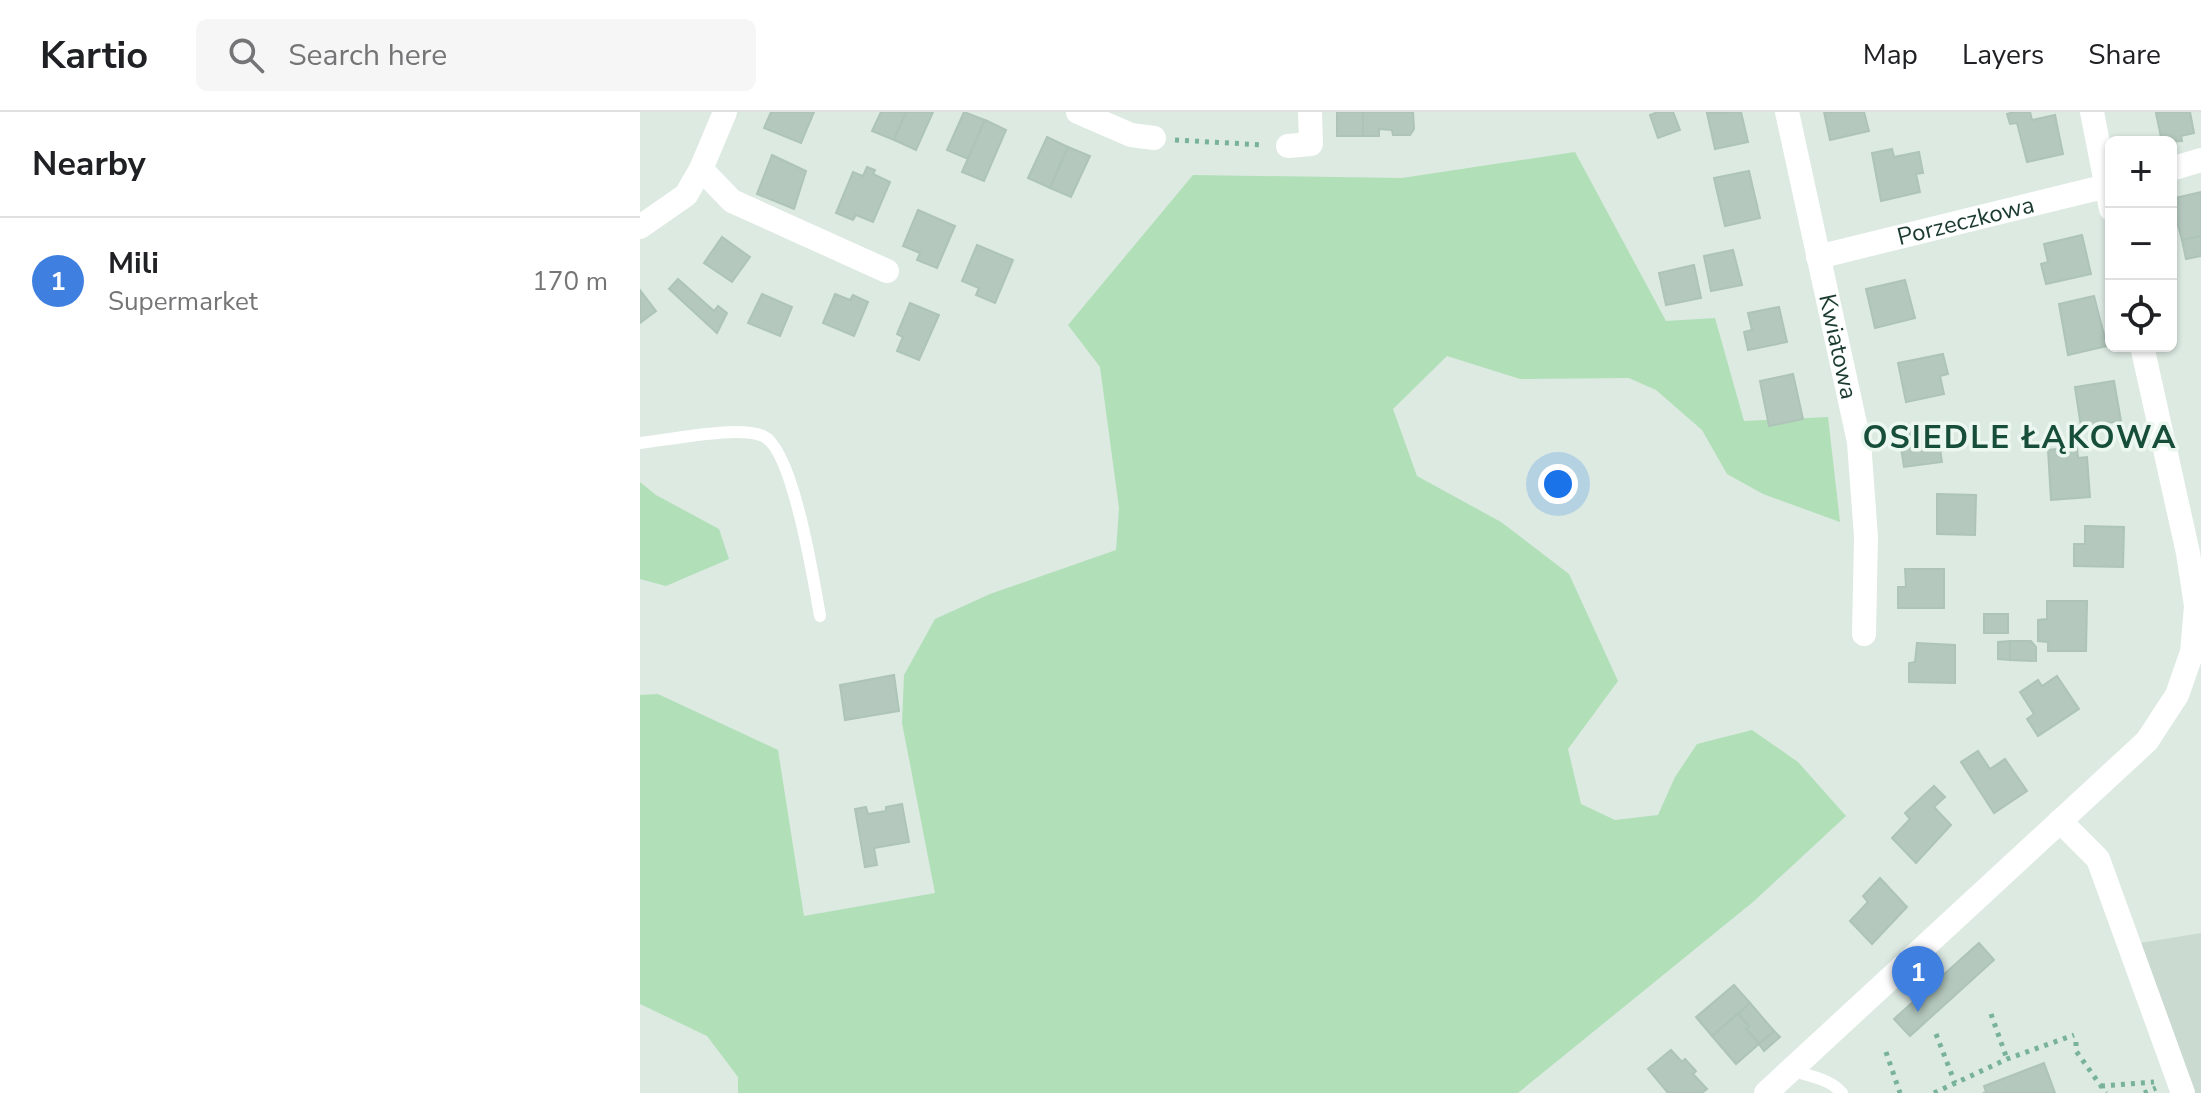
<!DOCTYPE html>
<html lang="en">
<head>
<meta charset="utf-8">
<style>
	:root { --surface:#fff; --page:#f6f6f6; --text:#202124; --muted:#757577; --line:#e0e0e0; --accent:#1a73e8 }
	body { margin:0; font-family:"Nunito Sans",sans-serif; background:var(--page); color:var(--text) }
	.controls { position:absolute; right:24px; top:24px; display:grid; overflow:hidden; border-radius:12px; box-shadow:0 2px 6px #0004 }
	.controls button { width:72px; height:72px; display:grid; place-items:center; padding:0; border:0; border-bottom:2px solid var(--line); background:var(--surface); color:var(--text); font:40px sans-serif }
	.you { position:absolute; left:918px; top:372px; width:28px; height:28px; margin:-20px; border:6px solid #fff; border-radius:50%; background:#1a73e8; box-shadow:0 0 0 12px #1a73e833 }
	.badge { display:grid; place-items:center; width:52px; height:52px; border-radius:50%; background:var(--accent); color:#fff; font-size:26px; font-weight:700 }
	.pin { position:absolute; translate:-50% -66px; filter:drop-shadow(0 2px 4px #0008) }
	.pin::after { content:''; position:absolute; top:42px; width:28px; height:24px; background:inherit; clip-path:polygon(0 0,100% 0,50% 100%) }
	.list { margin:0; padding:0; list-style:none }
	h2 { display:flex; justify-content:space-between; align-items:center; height:104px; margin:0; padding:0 32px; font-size:34px }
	h2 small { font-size:26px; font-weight:400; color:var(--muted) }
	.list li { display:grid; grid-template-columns:52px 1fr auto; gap:24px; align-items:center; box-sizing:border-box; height:128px; padding:0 32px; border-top:2px solid var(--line) }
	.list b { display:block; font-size:30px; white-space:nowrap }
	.list p { margin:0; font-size:26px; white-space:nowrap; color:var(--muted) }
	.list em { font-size:26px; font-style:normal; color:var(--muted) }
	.icon { flex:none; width:44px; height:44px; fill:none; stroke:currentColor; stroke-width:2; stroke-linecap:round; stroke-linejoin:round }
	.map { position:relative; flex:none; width:1561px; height:981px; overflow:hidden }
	header { display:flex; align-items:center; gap:48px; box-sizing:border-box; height:112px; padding:0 40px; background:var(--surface); border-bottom:2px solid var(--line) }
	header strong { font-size:38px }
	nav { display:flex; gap:44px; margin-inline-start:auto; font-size:28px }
	.search { width:560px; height:72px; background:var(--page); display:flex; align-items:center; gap:20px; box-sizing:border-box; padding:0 28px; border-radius:12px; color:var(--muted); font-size:30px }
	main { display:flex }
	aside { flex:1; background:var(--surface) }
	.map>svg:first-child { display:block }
	.built { fill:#cadad1 }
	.green { fill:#b1dfb8 }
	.building { fill:#b4c8bd; stroke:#aec4b8; stroke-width:2 }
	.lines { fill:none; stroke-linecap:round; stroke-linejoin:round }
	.path { stroke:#78b299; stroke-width:5; stroke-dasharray:4 6; stroke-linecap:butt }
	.service { stroke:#fff; stroke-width:12 }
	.minor { stroke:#fff; stroke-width:24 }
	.labels { text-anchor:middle; stroke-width:7; stroke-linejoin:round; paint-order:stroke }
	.street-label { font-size:24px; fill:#1c3b2f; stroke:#ecf7f0 }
	.district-label { font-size:32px; font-weight:bold; letter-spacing:2px; fill:#174e3a; stroke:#ecf7f0 }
</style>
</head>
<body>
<header>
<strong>Kartio</strong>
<div class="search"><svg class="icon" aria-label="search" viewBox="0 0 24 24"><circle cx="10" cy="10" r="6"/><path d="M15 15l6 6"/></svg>Search here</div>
<nav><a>Map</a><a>Layers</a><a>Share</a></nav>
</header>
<main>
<aside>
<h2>Nearby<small></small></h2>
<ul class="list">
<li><span class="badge" style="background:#3f7fe0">1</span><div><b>Mili</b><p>Supermarket</p></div><em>170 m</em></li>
</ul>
</aside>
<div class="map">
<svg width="1561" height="981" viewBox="0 0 1561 981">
	<rect width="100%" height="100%" fill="#dceae2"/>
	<!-- built -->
	<polygon class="built" points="1561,821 1561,981 1553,981 1500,831"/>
	<!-- green -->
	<g class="green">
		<polygon points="935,40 1026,209 1075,206 1104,309 1188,305 1200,410 1123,382 1087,362 1062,318 1016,278 989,266 880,267 807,244 753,297 777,364 861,410 929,462 978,569 928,637 941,692 975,708 1018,703 1035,665 1057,632 1112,618 1158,650 1206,704 1113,790 878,981 98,981 98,965 67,924 0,892 0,583 18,582 138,638 164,804 295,781 262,611 264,563 295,507 350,482 476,438 479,396 460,255 428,213 553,63 762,66"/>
		<polygon points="0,370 16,383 79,417 89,447 26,474 0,467"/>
	</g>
	<!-- building -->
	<g class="building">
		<polygon points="131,0 174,0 161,31 124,16"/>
		<polygon points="241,0 266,0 254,28 232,19"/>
		<polygon points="266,0 293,0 276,38 254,28"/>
		<polygon points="324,0 345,8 328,47 307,38"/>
		<rect x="697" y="0" width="26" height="24"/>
		<polygon points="723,0 773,0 774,17 770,23 753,23 752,18 739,17 739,24 723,24"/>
		<polygon points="1018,0 1033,0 1040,18 1018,26 1010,3"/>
		<polygon points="1101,0 1108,30 1075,37 1067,1"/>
		<polygon points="1184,0 1224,0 1229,19 1190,28"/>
		<polygon points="1374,0 1390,0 1392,8 1415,3 1423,42 1387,50 1377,11 1370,12 1367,2"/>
		<polygon points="1522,0 1550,0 1554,21 1541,24 1542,29 1522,30 1516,1"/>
		<polygon points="345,8 366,18 344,69 322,60"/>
		<polygon points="407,25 428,35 410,76 388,66"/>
		<polygon points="428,35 450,44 431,85 410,76"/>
		<polygon points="1252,37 1254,45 1279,40 1283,61 1276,62 1280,80 1241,89 1232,41"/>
		<polygon points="132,43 166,59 154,97 117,82"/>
		<polygon points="227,55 235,58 233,62 250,70 233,110 216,103 213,108 196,101 213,60 223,64"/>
		<polygon points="1109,59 1120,106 1085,114 1074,66"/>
		<polygon points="1561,80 1561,124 1542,128 1531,87"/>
		<polygon points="278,98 315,114 297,156 277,148 280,141 263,134"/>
		<polygon points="1442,123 1451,162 1406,172 1401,152 1408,150 1404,132"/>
		<polygon points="1561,124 1561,144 1546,147 1542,128"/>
		<polygon points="82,125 110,145 92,170 64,151"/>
		<polygon points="337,133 373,148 355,191 336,183 339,176 322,169"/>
		<polygon points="1093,138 1102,173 1071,179 1064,144"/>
		<polygon points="1054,153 1061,186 1026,193 1019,161"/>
		<polygon points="38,167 74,199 78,194 87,201 77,221 29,177"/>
		<polygon points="1265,168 1275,206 1235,216 1226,177"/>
		<polygon points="0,178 16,199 0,211"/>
		<polygon points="122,182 152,195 140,224 108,211"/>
		<polygon points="195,182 210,188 213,183 228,190 214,224 183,211"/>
		<polygon points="1454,184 1467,234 1428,243 1419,192"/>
		<polygon points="270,191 299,203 279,248 257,239 263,225 257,222"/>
		<polygon points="1139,195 1147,230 1108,238 1104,220 1112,218 1108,201"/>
		<polygon points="1303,242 1308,262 1300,264 1304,282 1266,290 1258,251"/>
		<polygon points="1153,262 1163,307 1129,314 1120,269"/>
		<polygon points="1474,269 1481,309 1441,315 1435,275"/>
		<polygon points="1296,311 1302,350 1264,355 1258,316"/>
		<polygon points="1437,335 1438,346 1447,345 1450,385 1411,388 1408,338"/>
		<polygon points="1297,382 1336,383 1335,423 1297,422"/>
		<polygon points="1445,414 1484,415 1483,455 1434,454 1434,432 1445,432"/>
		<polygon points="1265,457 1304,457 1304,496 1258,496 1258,475 1266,475"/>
		<polygon points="1407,489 1447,489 1446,539 1408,539 1408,530 1398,529 1398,508 1407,507"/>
		<rect x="1344" y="502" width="24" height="19"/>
		<polygon points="1370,529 1370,548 1358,547 1358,530"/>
		<polygon points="1370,529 1391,529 1396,535 1396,549 1370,548"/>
		<polygon points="1277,531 1315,533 1315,571 1269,570 1269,551 1275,550"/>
		<polygon points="254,563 259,599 205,608 200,573"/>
		<polygon points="1417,564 1439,597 1398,624 1387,607 1394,602 1380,580 1398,568 1402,574"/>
		<polygon points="1338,639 1350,657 1365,647 1387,679 1354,701 1321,650"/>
		<polygon points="1294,674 1305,685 1294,695 1311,713 1276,751 1252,726 1270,707 1265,701"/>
		<polygon points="262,692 269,730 234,736 237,753 225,755 215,697 226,695 228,702 246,699 246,695"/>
		<polygon points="1240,766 1267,795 1232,832 1210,809 1228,790 1223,784"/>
		<polygon points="1339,831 1354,848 1270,924 1254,907"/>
		<polygon points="1094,873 1110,891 1072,924 1056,905"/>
		<polygon points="1110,891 1134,919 1119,932 1106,917 1109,914 1098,902"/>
		<polygon points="1098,902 1109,914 1106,917 1119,932 1096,952 1072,924"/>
		<polygon points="1134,919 1140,925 1124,939 1119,932"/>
		<polygon points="1031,938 1042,950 1045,947 1056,959 1053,962 1067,977 1062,981 1028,981 1008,957"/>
		<polygon points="1404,951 1415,981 1343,981 1346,980 1344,974"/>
	</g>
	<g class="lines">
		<!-- path -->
		<g class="path">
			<polyline points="535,28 624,33"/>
			<polyline points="1351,902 1367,947"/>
			<polyline points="1296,922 1315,971"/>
			<polyline points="1436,930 1436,939 1466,981"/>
			<polyline points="1246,940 1260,981"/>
			<polyline points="1461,974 1514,970"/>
			<polyline points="1294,981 1367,947 1434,923"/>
			<polyline points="1504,981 1516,976"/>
		</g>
		<!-- service -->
		<g class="service">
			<path d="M0 331C29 328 98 313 123 324 153 336 174 470 180 504"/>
			<path d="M1152 958C1170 965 1189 966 1202 981"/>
		</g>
		<!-- minor -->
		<g class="minor">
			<polyline points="438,0 491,23 514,26"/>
			<path id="s1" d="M1147 0 1219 330 1226 425 1224 522"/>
			<polyline points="1452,0 1471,97"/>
			<polyline points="648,34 671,32 670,0"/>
			<polyline points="61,57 92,89 247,159"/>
			<polyline points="1531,57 1561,48"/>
			<polyline points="0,115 46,83 61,57 85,0"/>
			<path id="s2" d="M1178 145 1471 73"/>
			<polyline points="1420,709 1458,747 1543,981"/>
			<polyline points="1126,981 1507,629 1537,583 1552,540 1556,494 1548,441 1502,234"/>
		</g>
	</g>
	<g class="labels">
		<!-- street labels -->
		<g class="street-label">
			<text dy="8" stroke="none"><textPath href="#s2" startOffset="152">Porzeczkowa</textPath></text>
			<text dy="8" stroke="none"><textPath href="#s1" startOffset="240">Kwiatowa</textPath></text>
		</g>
		<!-- district labels -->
		<g class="district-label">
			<text x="1380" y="336">OSIEDLE ŁĄKOWA</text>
		</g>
	</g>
</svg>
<div class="controls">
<button>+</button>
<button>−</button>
<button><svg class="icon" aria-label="locate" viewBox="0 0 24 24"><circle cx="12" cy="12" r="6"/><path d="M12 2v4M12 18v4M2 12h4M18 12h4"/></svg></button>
</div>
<div class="you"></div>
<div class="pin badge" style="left:1278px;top:900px;background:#3f7fe0">1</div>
</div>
</main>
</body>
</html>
